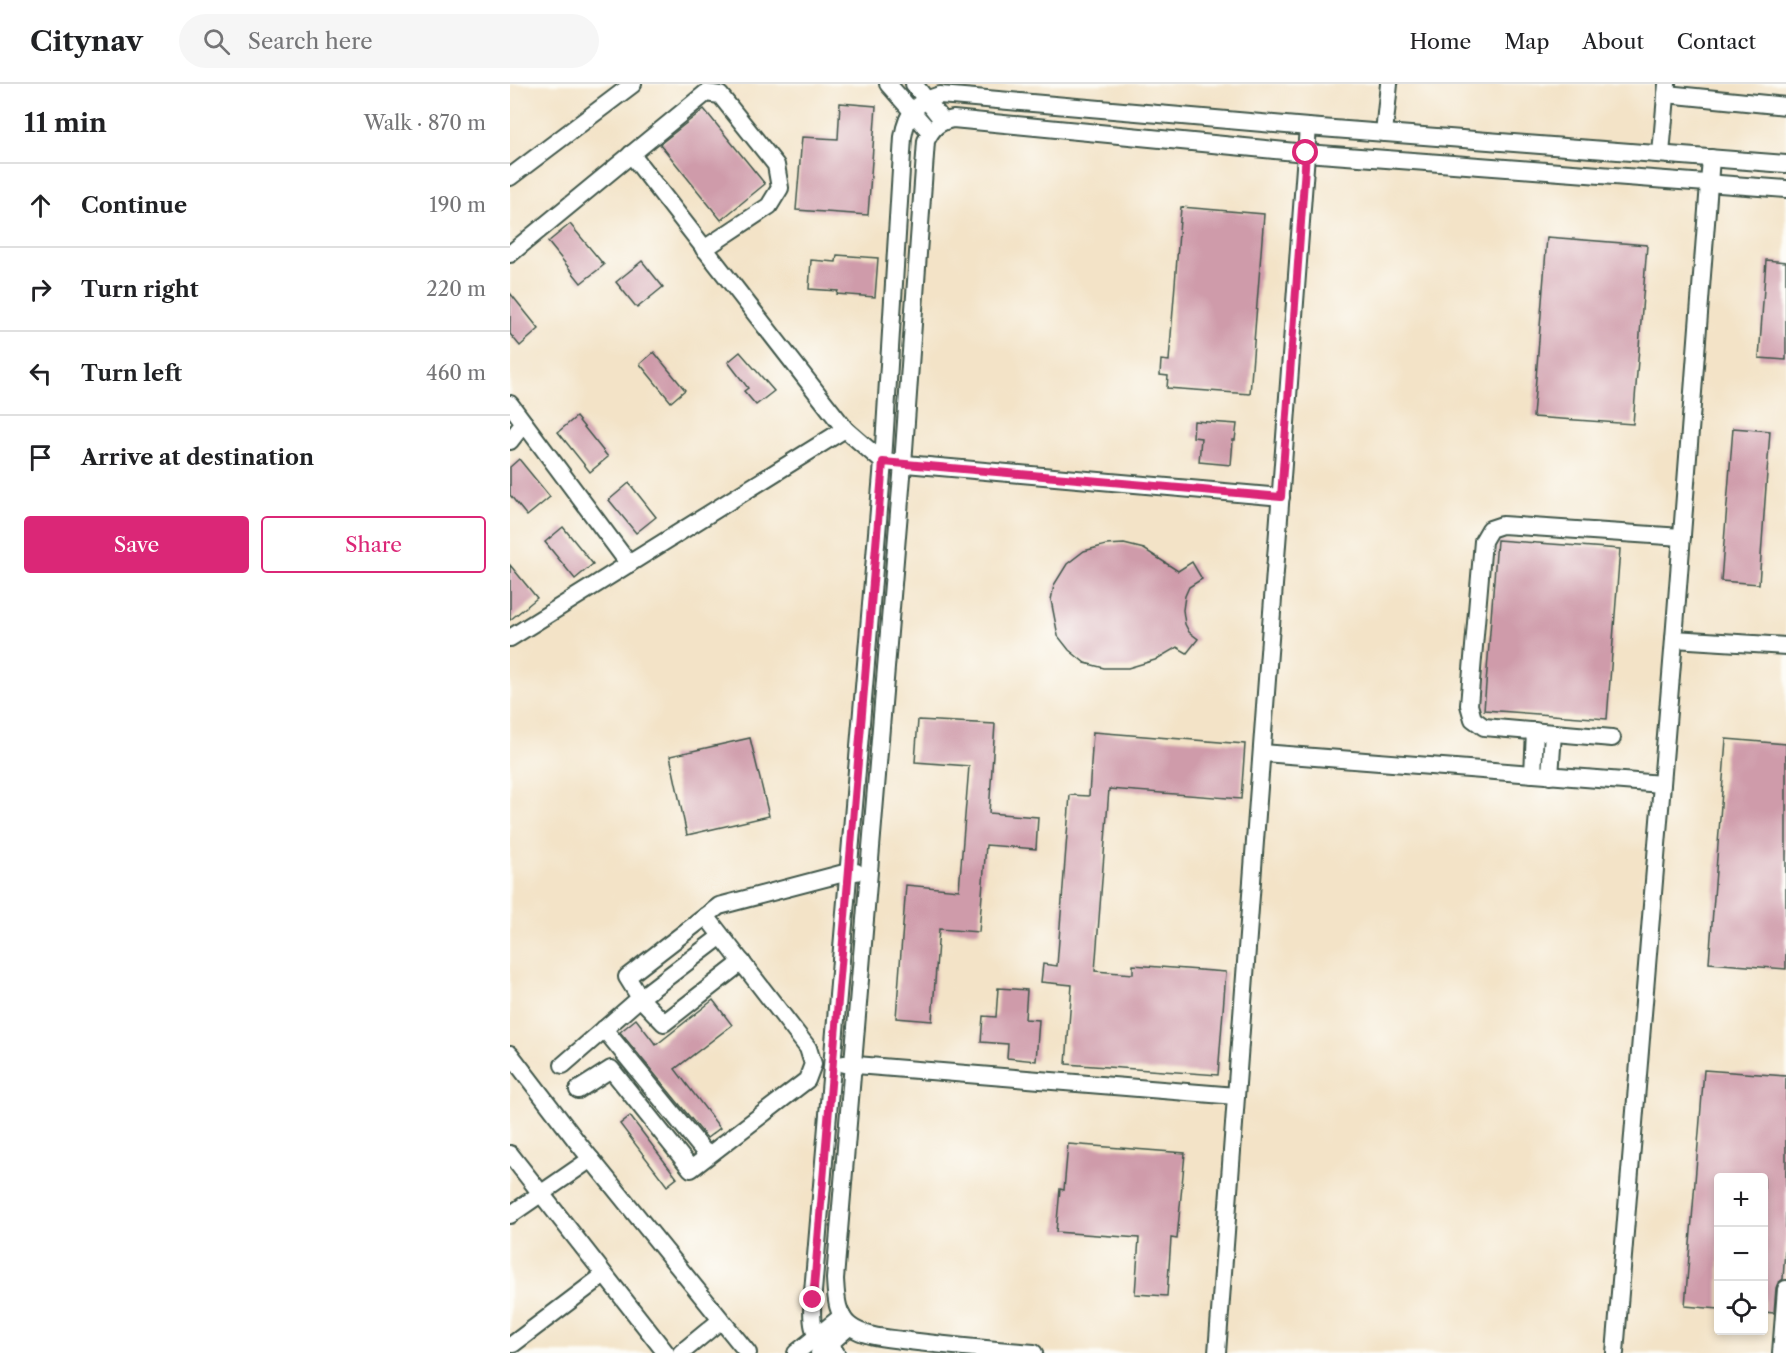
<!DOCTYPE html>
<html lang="en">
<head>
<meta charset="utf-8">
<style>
	:root { --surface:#fff; --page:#f6f6f6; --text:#202124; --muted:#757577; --line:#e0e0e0; --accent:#db2777 }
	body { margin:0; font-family:"Libre Caslon Text",serif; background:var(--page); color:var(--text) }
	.controls { position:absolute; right:18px; bottom:18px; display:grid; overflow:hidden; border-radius:6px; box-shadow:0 3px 9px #0003 }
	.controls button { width:54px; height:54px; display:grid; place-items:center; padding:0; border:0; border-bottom:2px solid var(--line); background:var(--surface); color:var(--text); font:30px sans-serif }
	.stop { position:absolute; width:18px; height:18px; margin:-14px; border:4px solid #db2777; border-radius:50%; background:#fff }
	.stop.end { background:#db2777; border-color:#fff; box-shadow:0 2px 6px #0008 }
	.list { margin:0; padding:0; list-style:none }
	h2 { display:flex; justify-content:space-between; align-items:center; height:78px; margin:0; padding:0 24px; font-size:26px }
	h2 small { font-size:20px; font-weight:400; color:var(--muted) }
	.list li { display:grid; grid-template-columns:39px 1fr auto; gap:18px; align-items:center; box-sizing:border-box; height:84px; padding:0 24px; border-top:2px solid var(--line) }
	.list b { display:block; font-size:22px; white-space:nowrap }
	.list em { font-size:20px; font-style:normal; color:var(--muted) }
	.actions { display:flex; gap:12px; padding:18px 24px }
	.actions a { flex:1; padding:14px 0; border:2px solid var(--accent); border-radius:6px; text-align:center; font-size:21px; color:var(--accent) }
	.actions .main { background:var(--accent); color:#fff }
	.icon { flex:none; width:33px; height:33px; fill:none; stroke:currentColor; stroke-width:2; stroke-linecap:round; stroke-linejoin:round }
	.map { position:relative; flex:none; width:1276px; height:1269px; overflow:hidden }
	header { display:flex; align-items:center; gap:36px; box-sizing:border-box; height:84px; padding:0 30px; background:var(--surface); border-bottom:2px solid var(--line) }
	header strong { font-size:28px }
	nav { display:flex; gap:33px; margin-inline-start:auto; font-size:21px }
	.search { width:420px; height:54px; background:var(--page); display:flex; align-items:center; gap:15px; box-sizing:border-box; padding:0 21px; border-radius:33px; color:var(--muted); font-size:22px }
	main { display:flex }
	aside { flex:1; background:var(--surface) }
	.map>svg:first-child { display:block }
	.building { fill:#cf9baa }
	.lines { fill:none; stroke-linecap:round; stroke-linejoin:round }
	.minor-casing { stroke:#3f564a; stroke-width:20 }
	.minor { stroke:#fff; stroke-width:16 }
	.route { stroke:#db2777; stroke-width:8 }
</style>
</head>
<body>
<header>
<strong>Citynav</strong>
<div class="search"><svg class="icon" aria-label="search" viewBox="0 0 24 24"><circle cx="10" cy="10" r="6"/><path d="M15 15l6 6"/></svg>Search here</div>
<nav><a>Home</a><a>Map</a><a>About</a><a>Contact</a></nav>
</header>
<main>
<aside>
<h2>11 min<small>Walk · 870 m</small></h2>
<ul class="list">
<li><svg class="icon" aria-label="ahead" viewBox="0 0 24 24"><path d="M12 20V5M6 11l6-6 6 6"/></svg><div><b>Continue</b></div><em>190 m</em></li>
<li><svg class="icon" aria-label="right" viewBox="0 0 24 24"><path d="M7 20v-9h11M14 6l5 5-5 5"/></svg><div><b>Turn right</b></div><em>220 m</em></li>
<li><svg class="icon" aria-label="left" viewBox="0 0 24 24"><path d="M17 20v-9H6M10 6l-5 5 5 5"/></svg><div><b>Turn left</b></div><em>460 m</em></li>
<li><svg class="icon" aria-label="arrive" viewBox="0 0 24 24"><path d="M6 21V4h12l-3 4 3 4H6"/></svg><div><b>Arrive at destination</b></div></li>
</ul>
<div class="actions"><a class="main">Save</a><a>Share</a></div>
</aside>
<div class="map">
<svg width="1276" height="1269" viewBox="0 0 1276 1269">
	<rect width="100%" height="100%" fill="#fdfcf7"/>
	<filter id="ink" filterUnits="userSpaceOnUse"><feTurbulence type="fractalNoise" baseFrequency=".0167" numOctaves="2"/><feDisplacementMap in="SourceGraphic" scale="12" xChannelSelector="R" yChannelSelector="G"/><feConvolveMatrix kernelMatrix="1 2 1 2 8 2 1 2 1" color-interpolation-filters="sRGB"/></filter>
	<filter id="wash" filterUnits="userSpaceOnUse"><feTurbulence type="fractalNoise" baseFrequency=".008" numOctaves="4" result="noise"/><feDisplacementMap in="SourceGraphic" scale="24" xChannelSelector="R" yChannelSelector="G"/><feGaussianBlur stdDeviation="1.35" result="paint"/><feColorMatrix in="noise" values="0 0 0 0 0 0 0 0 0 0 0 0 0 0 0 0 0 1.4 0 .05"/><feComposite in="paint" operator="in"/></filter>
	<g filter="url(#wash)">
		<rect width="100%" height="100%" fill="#f3e3c7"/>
		<g id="blocks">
			<!-- building -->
			<g class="building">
				<polygon points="330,19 366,22 358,131 286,126 292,53 328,55"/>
				<polygon points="194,25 255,100 211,136 150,60"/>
				<polygon points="671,123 754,130 740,310 657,304 658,292 650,291 651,276 659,277"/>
				<polygon points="60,140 94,181 71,199 38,158"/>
				<polygon points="1037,153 1137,161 1123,340 1023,333"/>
				<polygon points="327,171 368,174 365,213 327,210 328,207 299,205 301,176 326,178"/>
				<polygon points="1256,176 1276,178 1276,276 1249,274"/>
				<polygon points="132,177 153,203 127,224 106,198"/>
				<polygon points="0,209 29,245 10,262 0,250"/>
				<polygon points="144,268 175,306 161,318 130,280"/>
				<polygon points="230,268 264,307 246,321 234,307 238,304 218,278"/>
				<polygon points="66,333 98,373 80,388 48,348"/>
				<polygon points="684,337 727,340 725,356 723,356 721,381 689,378 691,354 683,353"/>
				<polygon points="1223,344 1260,347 1249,500 1211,497"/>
				<polygon points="9,375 40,413 17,432 0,411 0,383"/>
				<polygon points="119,399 146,433 126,449 99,416"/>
				<polygon points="53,443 83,480 65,495 35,458"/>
				<polygon points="987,456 1110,465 1097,635 974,626"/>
				<polygon points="614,460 634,465 668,487 682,478 692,495 679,503 675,512 673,526 675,540 679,548 688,555 677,569 667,563 645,576 618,584 594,584 575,579 559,566 548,552 541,516 544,501 557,480 574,467 596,461"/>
				<polygon points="0,481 27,514 0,536"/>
				<polygon points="408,636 485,640 479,729 528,733 526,765 476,761 469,848 429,845 422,937 386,934 396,801 449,806 459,682 405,678"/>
				<polygon points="583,648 735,660 731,715 599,705 585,887 623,890 623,881 716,888 708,991 556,980 562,901 531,898 533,880 547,882 560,711 579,712"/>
				<polygon points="240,654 259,732 177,751 160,672"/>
				<polygon points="1216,655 1276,660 1276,885 1199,879"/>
				<polygon points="488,904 517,906 515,935 529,936 526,977 497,974 498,960 471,958 473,932 486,933"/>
				<polygon points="203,916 222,941 165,985 210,1044 197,1054 110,948 126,935 146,961"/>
				<polygon points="1194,986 1276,992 1276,1151 1273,1195 1268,1199 1266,1204 1264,1229 1254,1228 1254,1094 1209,1094 1209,1225 1175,1222"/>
				<polygon points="120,1032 167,1094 157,1102 110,1040"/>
				<polygon points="558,1060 675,1069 667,1155 661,1154 657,1212 625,1210 629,1154 546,1148 550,1105 554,1106"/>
			</g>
		</g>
	</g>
	<g filter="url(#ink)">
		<use href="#blocks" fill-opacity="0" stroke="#3f564a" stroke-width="1.5"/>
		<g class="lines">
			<!-- minor casing -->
			<g class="minor-casing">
				<g id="minor">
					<polyline points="378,0 420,48"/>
					<polyline points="404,0 433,37"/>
					<polyline points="1156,10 1276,22"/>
					<polyline points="874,49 879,0"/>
					<polyline points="121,70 335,345 373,378 771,413"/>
					<polyline points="1151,70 1157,0"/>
					<polyline points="0,93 123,0"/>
					<polyline points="0,170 196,9 210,11 266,81 270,104 259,122 194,165"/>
					<polyline points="0,320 119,480"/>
					<polyline points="0,357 14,339"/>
					<polyline points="0,554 335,345"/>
					<polyline points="1164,555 1276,562"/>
					<polyline points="1102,654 974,643 963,635 959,621 973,457 980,445 992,441 1172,453"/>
					<polyline points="752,669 1152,700"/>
					<polyline points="1023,690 1025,647"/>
					<polyline points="1040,692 1043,649"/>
					<polyline points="232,878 154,939 130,914 117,893 209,822 338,788 346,788"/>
					<polyline points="94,945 197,1071"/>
					<polyline points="0,970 68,1059 238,1269"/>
					<polyline points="334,980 726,1012"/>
					<polyline points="53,981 130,914 210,853"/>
					<polyline points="68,1006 101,985 181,1085 297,996 303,980 298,964 196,832"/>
					<polyline points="0,1070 156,1269"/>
					<polyline points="0,1131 81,1075"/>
					<polyline points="3,1260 94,1191"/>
					<polyline points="171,1269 211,1236"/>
					<polyline points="286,1269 332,1232"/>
					<polyline points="309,1269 340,1242"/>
					<path d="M326 1269C295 1256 302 1224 304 1196L373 378 393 53C397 28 406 18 430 11L798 43 1276 80"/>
					<path d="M524 1269C482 1266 441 1262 399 1257 380 1254 356 1254 340 1242 326 1231 326 1211 325 1195L393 380 416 57C422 44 428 38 443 35L796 69 1276 105"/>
					<polyline points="707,1269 798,43"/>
					<polyline points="1105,1269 1164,555 1201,74"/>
					<polyline points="1271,1269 1276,1205"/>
				</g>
			</g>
			<!-- minor -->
			<use href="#minor" class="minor"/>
		</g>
	</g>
	<g class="lines" filter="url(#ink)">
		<!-- route -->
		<polyline class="route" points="303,1216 373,378 771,413 796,69"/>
	</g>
</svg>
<div class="controls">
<button>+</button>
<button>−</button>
<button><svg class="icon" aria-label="locate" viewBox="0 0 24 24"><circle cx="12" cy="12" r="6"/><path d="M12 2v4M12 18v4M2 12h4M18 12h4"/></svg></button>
</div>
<div class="stop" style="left:796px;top:69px"></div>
<div class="stop end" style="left:303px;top:1216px"></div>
</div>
</main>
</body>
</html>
